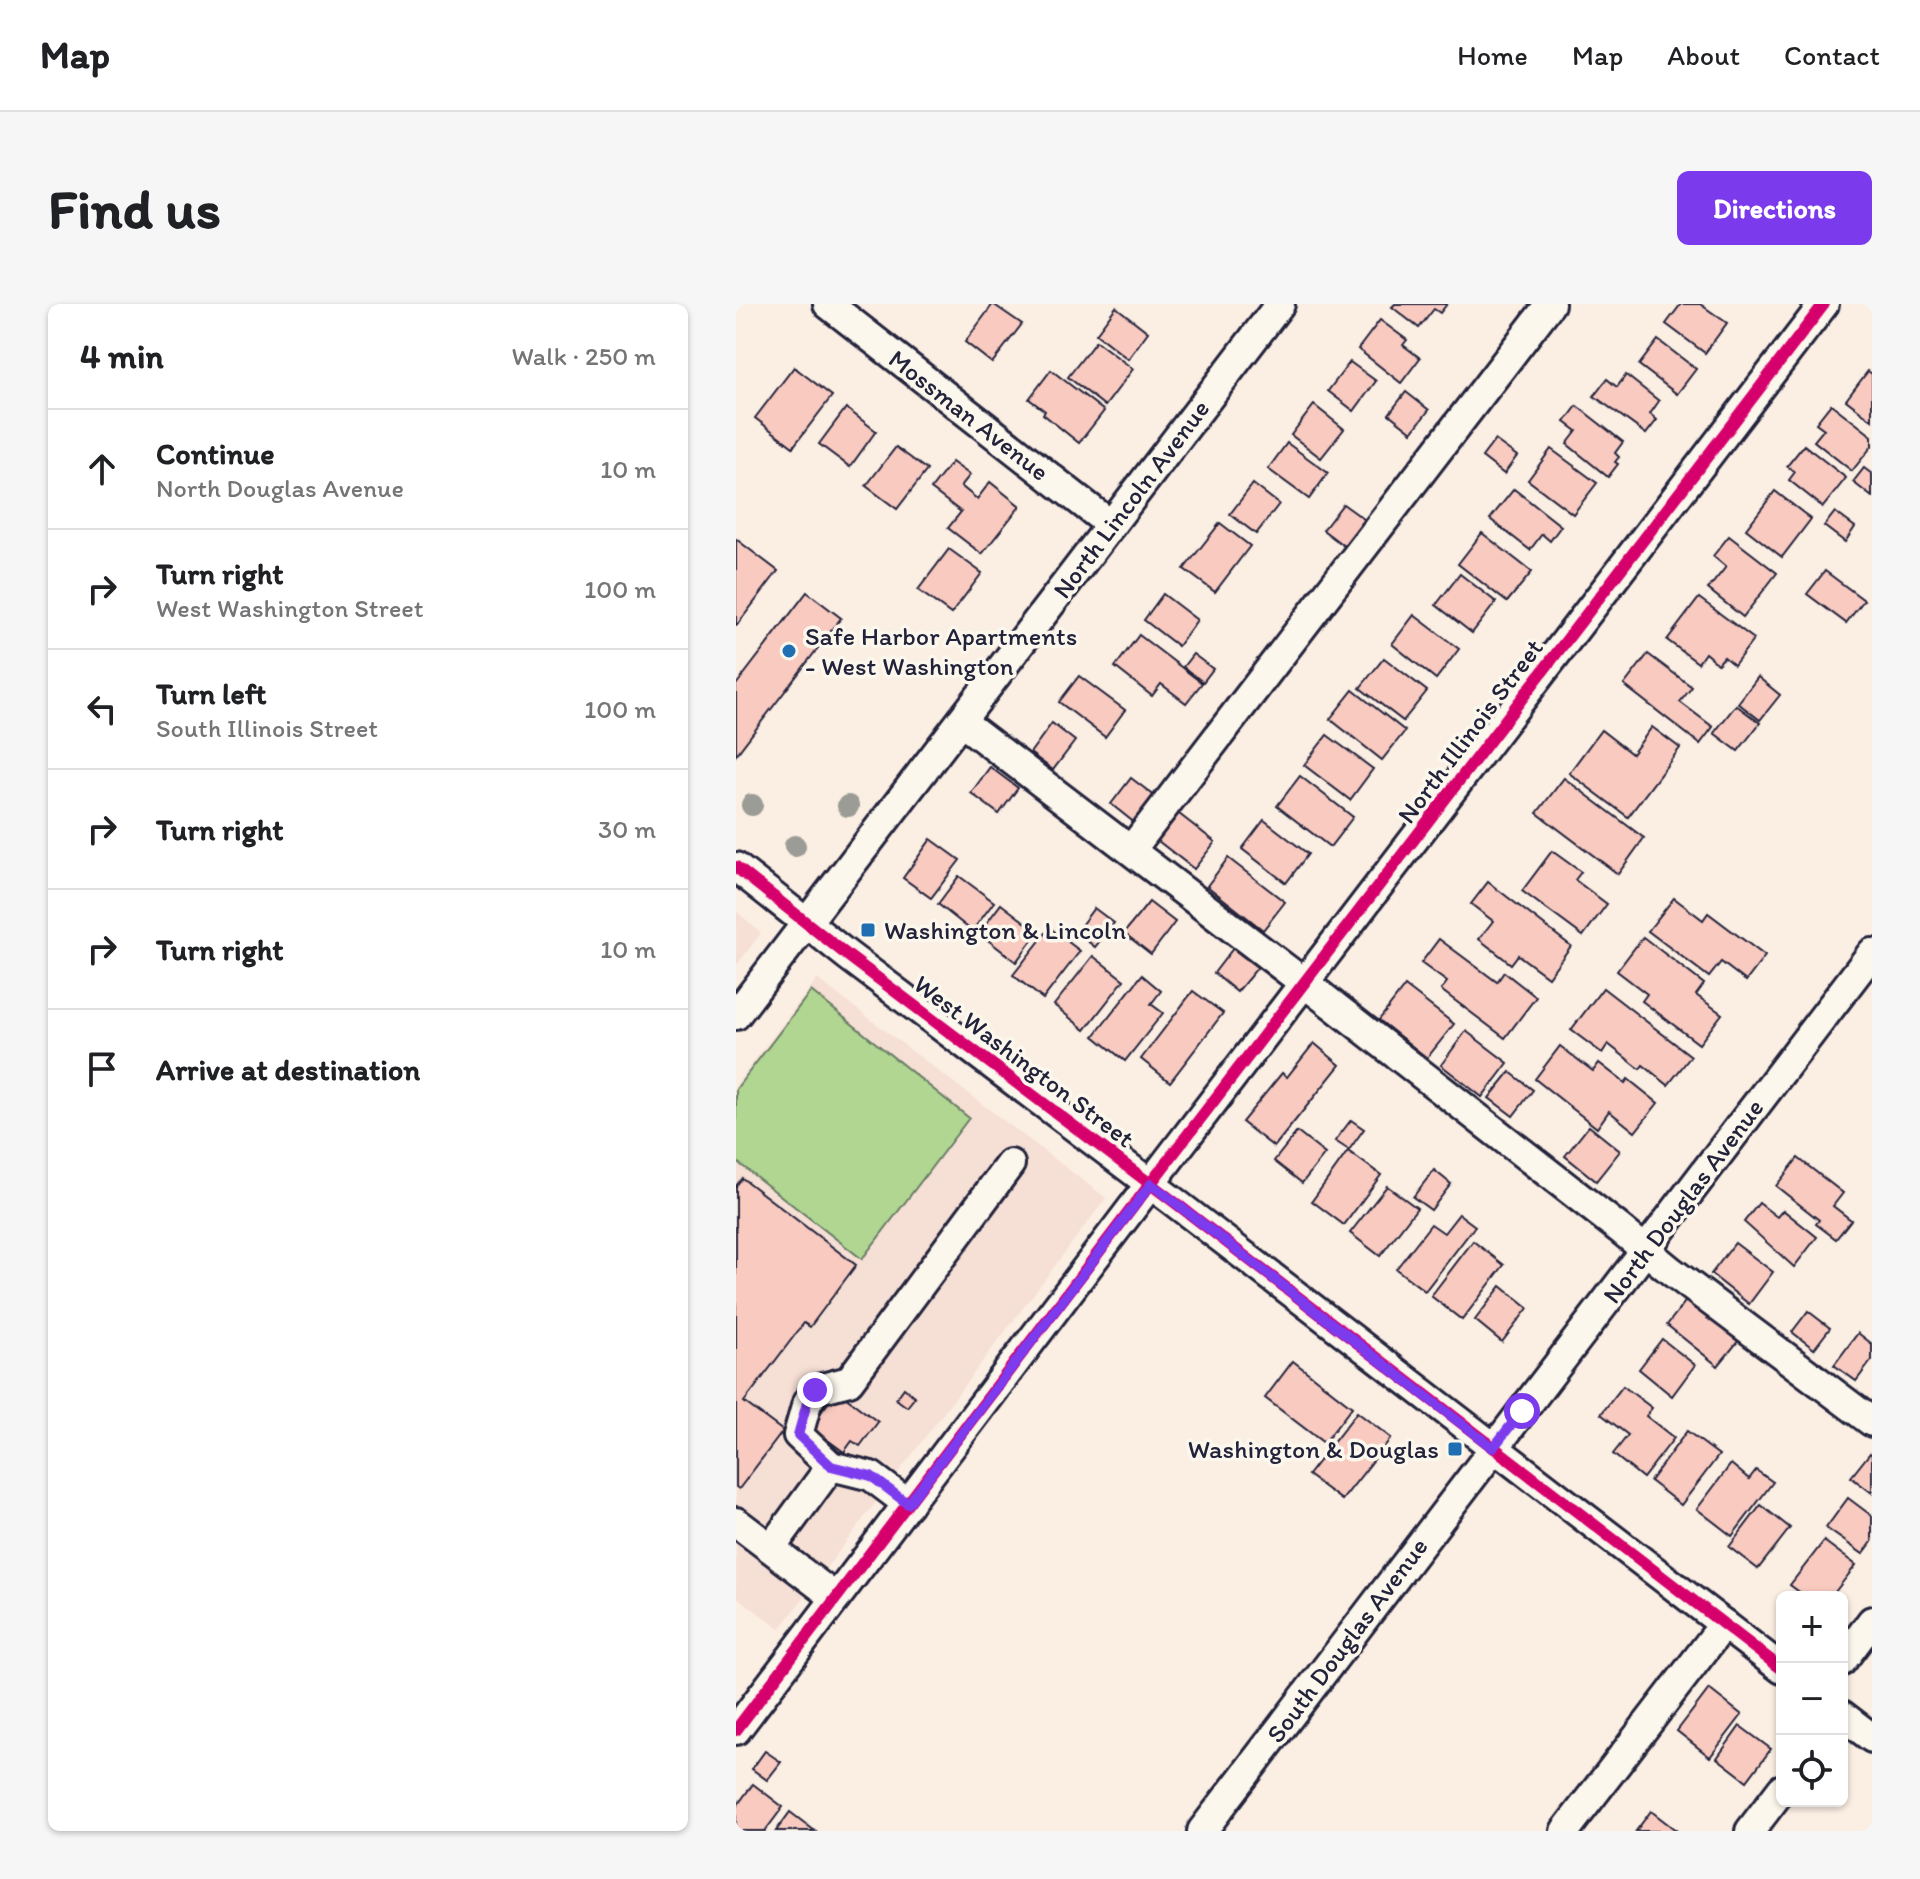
<!DOCTYPE html>
<html lang="en">
<head>
<meta charset="utf-8">
<style>
	:root { --surface:#fff; --page:#f6f6f6; --text:#202124; --muted:#757577; --line:#e0e0e0; --accent:#7c3aed }
	body { margin:0; font-family:Itim,sans-serif; background:var(--page); color:var(--text) }
	.controls { position:absolute; right:24px; bottom:24px; display:grid; overflow:hidden; border-radius:12px; box-shadow:0 2px 6px #0004 }
	.controls button { width:72px; height:72px; display:grid; place-items:center; padding:0; border:0; border-bottom:2px solid var(--line); background:var(--surface); color:var(--text); font:40px sans-serif }
	.stop { position:absolute; width:24px; height:24px; margin:-18px; border:6px solid #7c3aed; border-radius:50%; background:#fff }
	.stop.end { background:#7c3aed; border-color:#fff; box-shadow:0 2px 8px #0008 }
	.list { margin:0; padding:0; list-style:none }
	h2 { display:flex; justify-content:space-between; align-items:center; height:104px; margin:0; padding:0 32px; font-size:34px }
	h2 small { font-size:26px; font-weight:400; color:var(--muted) }
	.list li { display:grid; grid-template-columns:52px 1fr auto; gap:24px; align-items:center; box-sizing:border-box; height:120px; padding:0 32px; border-top:2px solid var(--line) }
	.list b { display:block; font-size:30px; white-space:nowrap }
	.list p { margin:0; font-size:26px; white-space:nowrap; color:var(--muted) }
	.list em { font-size:26px; font-style:normal; color:var(--muted) }
	.icon { flex:none; width:44px; height:44px; fill:none; stroke:currentColor; stroke-width:2; stroke-linecap:round; stroke-linejoin:round }
	.map { position:relative; flex:none; width:1136px; height:1527px; overflow:hidden; border-radius:12px }
	header { display:flex; align-items:center; gap:48px; box-sizing:border-box; height:112px; padding:0 40px; background:var(--surface); border-bottom:2px solid var(--line) }
	header strong { font-size:38px }
	nav { display:flex; gap:44px; margin-inline-start:auto; font-size:28px }
	.intro { display:flex; align-items:center; justify-content:space-between; box-sizing:border-box; height:192px; padding:0 48px }
	h1 { margin:0; font-size:56px }
	.button { padding:20px 36px; border-radius:12px; background:var(--accent); color:#fff; font-size:28px; font-weight:700 }
	main { display:flex; gap:48px; padding:0 48px }
	aside { flex:1; background:var(--surface); border-radius:12px; box-shadow:0 2px 6px #0004 }
	.map>svg:first-child { display:block }
	.built { fill:#f6dfd5 }
	.green { fill:#b0d691; stroke:#697c66; stroke-width:2 }
	.building { fill:#f9cac0; stroke:#22223b; stroke-width:2 }
	.lines { fill:none; stroke-linecap:round; stroke-linejoin:round }
	.minor-casing { stroke:#22223b; stroke-width:34 }
	.minor { stroke:#fbf7ec; stroke-width:28 }
	.cycleway-casing { stroke:#fbf7ec; stroke-width:17 }
	.cycleway { stroke:#d6006c; stroke-width:12 }
	.tree { fill:#9b9c95 }
	.route { stroke:#7c3aed; stroke-width:10 }
	.poi-dot { fill:#1f6fb2; stroke:#fbf7ec; stroke-width:3 }
	.labels { text-anchor:middle; stroke-width:7; stroke-linejoin:round; paint-order:stroke }
	.street-label { font-size:26px; fill:#22223b; stroke:#fbf7ec }
	.poi-label { font-size:26px; fill:#22223b; stroke:#fbf7ec; text-anchor:start }
</style>
</head>
<body>
<header>
<strong>Map</strong>
<nav><a>Home</a><a>Map</a><a>About</a><a>Contact</a></nav>
</header>
<div class="intro"><h1>Find us</h1><a class="button">Directions</a></div>
<main>
<aside>
<h2>4 min<small>Walk · 250 m</small></h2>
<ul class="list">
<li><svg class="icon" aria-label="ahead" viewBox="0 0 24 24"><path d="M12 20V5M6 11l6-6 6 6"/></svg><div><b>Continue</b><p>North Douglas Avenue</p></div><em>10 m</em></li>
<li><svg class="icon" aria-label="right" viewBox="0 0 24 24"><path d="M7 20v-9h11M14 6l5 5-5 5"/></svg><div><b>Turn right</b><p>West Washington Street</p></div><em>100 m</em></li>
<li><svg class="icon" aria-label="left" viewBox="0 0 24 24"><path d="M17 20v-9H6M10 6l-5 5 5 5"/></svg><div><b>Turn left</b><p>South Illinois Street</p></div><em>100 m</em></li>
<li><svg class="icon" aria-label="right" viewBox="0 0 24 24"><path d="M7 20v-9h11M14 6l5 5-5 5"/></svg><div><b>Turn right</b></div><em>30 m</em></li>
<li><svg class="icon" aria-label="right" viewBox="0 0 24 24"><path d="M7 20v-9h11M14 6l5 5-5 5"/></svg><div><b>Turn right</b></div><em>10 m</em></li>
<li><svg class="icon" aria-label="arrive" viewBox="0 0 24 24"><path d="M6 21V4h12l-3 4 3 4H6"/></svg><div><b>Arrive at destination</b></div></li>
</ul>
</aside>
<div class="map">
<svg width="1136" height="1527" viewBox="0 0 1136 1527">
	<rect width="100%" height="100%" fill="#fbeee3"/>
	<filter id="ink" filterUnits="userSpaceOnUse"><feTurbulence type="fractalNoise" baseFrequency=".0125" numOctaves="2"/><feDisplacementMap in="SourceGraphic" scale="16" xChannelSelector="R" yChannelSelector="G"/><feConvolveMatrix kernelMatrix="1 2 1 2 8 2 1 2 1" color-interpolation-filters="sRGB"/></filter>
	<g filter="url(#ink)">
		<!-- built -->
		<g class="built">
			<polygon points="0,607 25,629 0,662"/>
			<polygon points="81,675 370,894 44,1325 0,1292 0,781"/>
		</g>
		<!-- green -->
		<polygon class="green" points="75,687 233,814 126,955 0,857 0,785"/>
		<!-- building -->
		<g class="building">
			<polygon points="257,0 286,20 256,59 229,38"/>
			<polygon points="659,0 711,0 704,9 698,5 683,24 656,3"/>
			<polygon points="945,0 964,0 991,19 969,49 930,20"/>
			<polygon points="380,3 412,28 392,55 360,30"/>
			<polygon points="644,16 671,36 667,41 684,54 665,79 622,45"/>
			<polygon points="922,36 960,65 941,90 903,61"/>
			<polygon points="360,37 397,65 369,102 332,73"/>
			<polygon points="614,58 640,77 618,107 592,87"/>
			<polygon points="58,63 96,92 57,143 19,114"/>
			<polygon points="315,66 368,107 343,139 307,110 309,107 293,95"/>
			<polygon points="1132,67 1136,70 1136,116 1110,96"/>
			<polygon points="890,71 923,97 914,110 921,116 910,130 858,92 871,75 881,83"/>
			<polygon points="670,88 693,106 676,128 653,110"/>
			<polygon points="1095,100 1136,132 1136,142 1116,167 1078,137 1088,125 1080,119"/>
			<polygon points="578,101 608,125 585,154 555,131"/>
			<polygon points="841,102 887,138 879,149 883,153 879,158 882,160 872,173 831,140 841,127 829,118"/>
			<polygon points="110,104 140,127 114,163 83,140"/>
			<polygon points="759,136 781,152 768,170 746,153"/>
			<polygon points="551,139 592,169 573,195 532,165"/>
			<polygon points="1068,141 1110,174 1087,203 1053,176 1059,168 1051,162"/>
			<polygon points="160,143 191,166 161,205 130,182"/>
			<polygon points="815,145 861,179 837,210 792,176"/>
			<polygon points="216,158 234,171 225,182 241,195 254,178 284,202 246,250 212,224 225,208 195,185"/>
			<polygon points="1128,164 1136,170 1136,193 1117,178"/>
			<polygon points="517,180 543,200 520,230 494,210"/>
			<polygon points="778,185 825,222 814,237 806,230 794,246 754,215"/>
			<polygon points="1039,187 1075,215 1046,253 1010,225"/>
			<polygon points="607,200 632,218 612,245 587,226"/>
			<polygon points="1099,208 1119,223 1109,238 1088,222"/>
			<polygon points="484,219 514,242 479,288 448,265"/>
			<polygon points="746,229 796,268 771,298 722,260"/>
			<polygon points="993,232 1041,269 1007,313 972,285 990,263 977,252"/>
			<polygon points="0,235 42,267 1,321 0,321"/>
			<polygon points="213,245 246,269 215,310 182,286"/>
			<polygon points="1089,267 1128,296 1110,319 1071,290"/>
			<polygon points="724,270 760,298 736,329 700,301"/>
			<polygon points="71,288 105,314 0,451 0,381"/>
			<polygon points="427,290 461,316 442,342 408,316"/>
			<polygon points="963,294 1018,335 998,361 988,353 982,360 969,349 962,359 931,336"/>
			<polygon points="678,311 723,345 700,375 656,340"/>
			<polygon points="403,331 466,379 450,399 425,380 416,392 379,363"/>
			<polygon points="457,350 477,365 467,378 447,363"/>
			<polygon points="912,350 956,383 944,398 977,423 964,440 888,381"/>
			<polygon points="648,354 691,387 667,417 624,384"/>
			<polygon points="343,372 389,406 369,433 323,398"/>
			<polygon points="1022,373 1044,391 1024,416 1002,399"/>
			<polygon points="617,386 669,427 646,456 594,415"/>
			<polygon points="1000,401 1024,419 1002,447 978,429"/>
			<polygon points="316,419 339,437 317,466 294,449"/>
			<polygon points="916,423 944,444 892,513 833,469 865,426 896,450"/>
			<polygon points="591,431 637,465 614,496 568,461"/>
			<polygon points="254,463 282,484 263,510 235,489"/>
			<polygon points="564,472 617,513 594,543 541,502"/>
			<polygon points="395,474 420,493 400,520 375,500"/>
			<polygon points="828,474 908,534 882,570 801,509"/>
			<polygon points="438,506 479,538 458,565 417,533"/>
			<polygon points="528,516 572,550 550,579 506,545"/>
			<polygon points="195,535 224,556 195,594 167,574"/>
			<polygon points="816,547 845,568 839,576 871,600 847,632 786,587"/>
			<polygon points="492,554 549,598 527,626 471,582"/>
			<polygon points="223,572 258,598 236,627 202,600"/>
			<polygon points="752,578 835,642 812,673 782,651 775,660 743,635 757,617 735,600"/>
			<polygon points="938,594 967,616 972,609 1029,652 1010,677 985,658 973,673 912,627"/>
			<polygon points="413,598 439,618 415,650 388,629"/>
			<polygon points="265,600 302,628 280,658 243,629"/>
			<polygon points="358,604 378,619 359,643 340,628"/>
			<polygon points="314,624 344,647 307,695 277,671"/>
			<polygon points="907,633 968,680 960,691 986,710 963,740 906,697 911,690 881,667"/>
			<polygon points="703,635 761,678 768,668 800,693 769,734 705,686 711,678 685,659"/>
			<polygon points="498,643 522,663 501,688 478,669"/>
			<polygon points="357,652 388,676 349,726 318,701"/>
			<polygon points="406,671 425,687 415,700 427,709 389,757 358,732"/>
			<polygon points="669,682 718,720 691,754 643,716"/>
			<polygon points="867,684 955,752 932,781 907,761 904,765 872,740 866,749 835,726"/>
			<polygon points="457,687 487,709 434,778 405,755"/>
			<polygon points="730,727 772,759 746,793 705,761"/>
			<polygon points="578,739 604,761 538,843 506,818 546,769 551,773"/>
			<polygon points="824,742 857,767 863,759 889,779 892,775 922,799 899,828 873,807 861,824 799,775"/>
			<polygon points="774,768 797,786 777,812 753,794"/>
			<polygon points="615,816 628,825 613,846 599,837"/>
			<polygon points="853,822 884,847 860,877 829,852"/>
			<polygon points="561,828 589,850 566,879 538,857"/>
			<polygon points="612,847 645,871 608,921 576,897"/>
			<polygon points="1062,854 1107,889 1097,902 1115,916 1100,935 1080,920 1083,916 1040,882"/>
			<polygon points="698,866 715,880 695,906 677,893"/>
			<polygon points="6,874 120,961 74,1023 68,1019 8,1098 47,1127 3,1185 0,1183 0,882"/>
			<polygon points="651,882 681,904 644,952 614,929"/>
			<polygon points="1023,899 1041,913 1047,906 1081,933 1058,963 1008,918"/>
			<polygon points="723,910 739,922 689,987 660,965 695,920 708,929"/>
			<polygon points="737,937 768,961 726,1016 695,992"/>
			<polygon points="999,939 1037,968 1013,1000 975,970"/>
			<polygon points="765,982 792,1004 766,1038 739,1016"/>
			<polygon points="952,994 1004,1035 982,1062 931,1021"/>
			<polygon points="1072,1007 1094,1024 1078,1045 1056,1028"/>
			<polygon points="1122,1029 1136,1040 1136,1056 1120,1077 1098,1061"/>
			<polygon points="926,1035 959,1061 936,1092 903,1065"/>
			<polygon points="557,1057 616,1103 588,1139 529,1094"/>
			<polygon points="887,1082 916,1104 910,1112 938,1134 907,1174 877,1150 892,1131 865,1110"/>
			<polygon points="168,1084 179,1093 171,1103 160,1095"/>
			<polygon points="101,1087 142,1118 124,1142 116,1137 108,1148 74,1123"/>
			<polygon points="621,1108 655,1134 606,1196 572,1171"/>
			<polygon points="951,1127 983,1151 945,1201 914,1177"/>
			<polygon points="1134,1149 1136,1151 1136,1189 1115,1173"/>
			<polygon points="995,1160 1013,1175 1020,1166 1037,1178 996,1232 961,1205"/>
			<polygon points="1112,1194 1136,1212 1136,1238 1127,1250 1090,1224"/>
			<polygon points="1025,1201 1054,1224 1022,1265 993,1243"/>
			<polygon points="1088,1237 1120,1261 1095,1293 1070,1293 1054,1281"/>
			<polygon points="973,1385 1006,1411 974,1453 941,1427"/>
			<polygon points="1004,1422 1035,1445 1011,1477 981,1454"/>
			<polygon points="29,1447 45,1458 31,1476 16,1465"/>
			<polygon points="17,1480 47,1503 29,1527 0,1527 0,1503"/>
			<polygon points="915,1507 941,1527 900,1527"/>
			<polygon points="54,1508 79,1527 40,1527"/>
		</g>
		<g class="lines">
			<!-- minor casing -->
			<g class="minor-casing">
				<g id="minor">
					<polyline points="92,0 375,221"/>
					<polyline points="226,418 584,691 884,925 935,967 1136,1118"/>
					<polyline points="395,546 814,0"/>
					<polyline points="0,563 111,651 437,897 1046,1365"/>
					<polyline points="0,711 544,0"/>
					<polyline points="172,1200 135,1172 95,1162 62,1131 71,1099 79,1086 113,1077 274,860"/>
					<polyline points="0,1218 100,1294"/>
					<polyline points="35,1244 95,1162"/>
					<polyline points="1106,1357 1136,1317"/>
					<polyline points="1106,1411 1136,1434"/>
					<polyline points="0,1426 434,854 1088,0"/>
					<polyline points="466,1527 1136,649"/>
					<polyline points="829,1527 988,1320"/>
					<polyline points="1014,1527 1046,1485"/>
				</g>
			</g>
			<!-- minor -->
			<use href="#minor" class="minor"/>
			<!-- cycleway casing -->
			<g class="cycleway-casing">
				<g id="cycleway">
					<polyline points="0,563 111,651 437,897 1046,1365"/>
					<polyline points="0,1426 434,854 1088,0"/>
				</g>
			</g>
			<!-- cycleway -->
			<use href="#cycleway" class="cycleway"/>
		</g>
		<!-- trees -->
		<g class="tree">
			<circle cx="16" cy="501" r="11"/>
			<circle cx="112" cy="502" r="11"/>
			<circle cx="59" cy="542" r="11"/>
		</g>
	</g>
	<g class="lines" filter="url(#ink)">
		<!-- route -->
		<polyline class="route" points="79,1086 71,1099 62,1131 95,1162 135,1172 172,1200 415,880 757,1144 786,1107"/>
	</g>
	<!-- markers -->
	<g class="poi-dot">
		<circle cx="53" cy="347" r="8"/>
		<rect x="124" y="618" width="16" height="16" rx="4"/>
		<rect x="711" y="1137" width="16" height="16" rx="4"/>
	</g>
	<g class="labels">
		<!-- street labels -->
		<g class="street-label">
			<text transform="translate(233 111) rotate(38)" y="9">Mossman Avenue</text>
			<text transform="translate(395 195) rotate(-53)" y="9">North Lincoln Avenue</text>
			<text transform="translate(734 427) rotate(-53)" y="9">North Illinois Street</text>
			<text transform="translate(288 757) rotate(37)" y="9">West Washington Street</text>
			<text transform="translate(947 897) rotate(-53)" y="9">North Douglas Avenue</text>
			<text transform="translate(611 1336) rotate(-53)" y="9">South Douglas Avenue</text>
		</g>
		<!-- poi labels -->
		<g class="poi-label">
			<text x="69" y="341">Safe Harbor Apartments<tspan x="69" dy="30">- West Washington</tspan></text>
			<text x="148" y="635">Washington &amp; Lincoln</text>
			<text x="703" y="1154" text-anchor="end">Washington &amp; Douglas</text>
		</g>
	</g>
</svg>
<div class="controls">
<button>+</button>
<button>−</button>
<button><svg class="icon" aria-label="locate" viewBox="0 0 24 24"><circle cx="12" cy="12" r="6"/><path d="M12 2v4M12 18v4M2 12h4M18 12h4"/></svg></button>
</div>
<div class="stop" style="left:786px;top:1107px"></div>
<div class="stop end" style="left:79px;top:1086px"></div>
</div>
</main>
</body>
</html>
